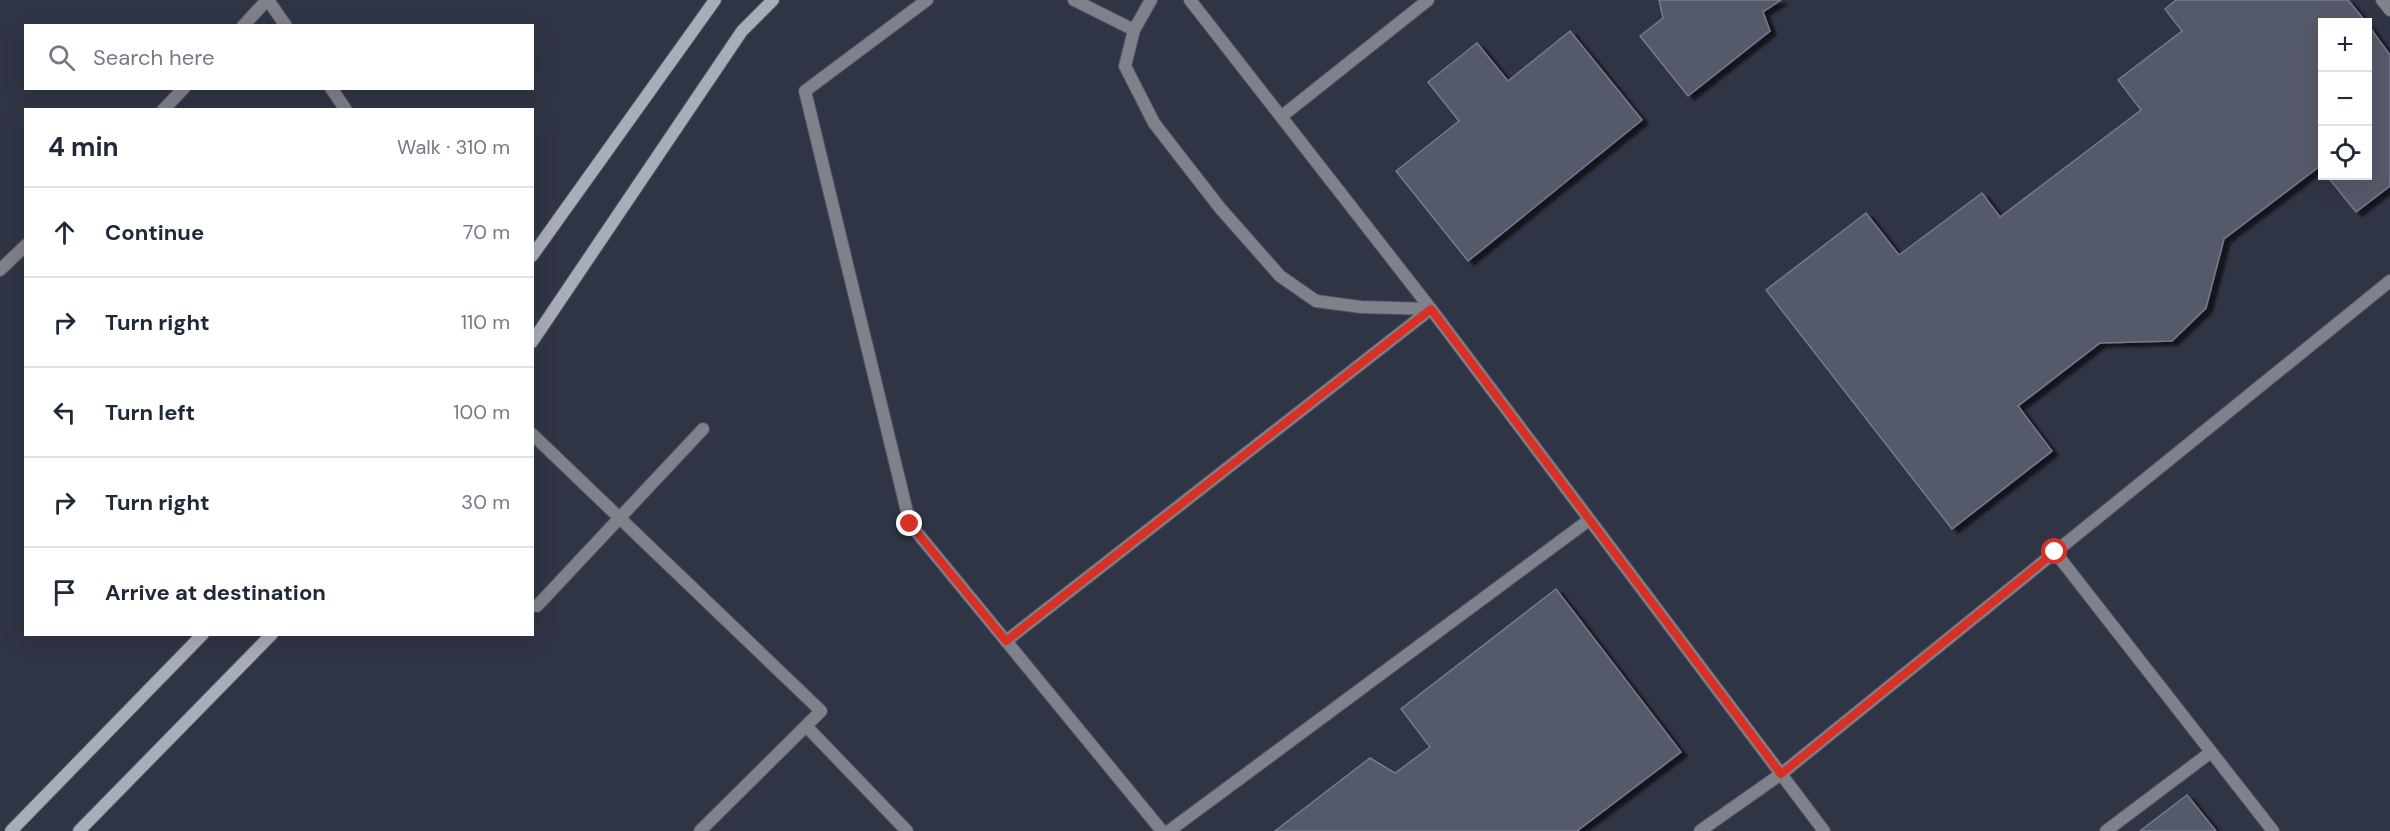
<!DOCTYPE html>
<html lang="en">
<head>
<meta charset="utf-8">
<style>
	:root { --surface:#fff; --page:#f6f6f7; --text:#1f2937; --muted:#747a83; --line:#e0e1e3 }
	body { margin:0; font-family:"DM Sans",sans-serif; background:var(--page); color:var(--text) }
	.controls { position:absolute; right:18px; top:18px; display:grid; overflow:hidden; border-radius:0px; box-shadow:0 6px 24px #0002 }
	.controls button { width:54px; height:54px; display:grid; place-items:center; padding:0; border:0; border-bottom:2px solid var(--line); background:var(--surface); color:var(--text); font:30px sans-serif }
	.stop { position:absolute; width:18px; height:18px; margin:-14px; border:4px solid #d93025; border-radius:50%; background:#fff }
	.stop.end { background:#d93025; border-color:#fff; box-shadow:0 2px 6px #0008 }
	.list { margin:0; padding:0; list-style:none }
	h2 { display:flex; justify-content:space-between; align-items:center; height:78px; margin:0; padding:0 24px; font-size:26px }
	h2 small { font-size:20px; font-weight:400; color:var(--muted) }
	.list li { display:grid; grid-template-columns:39px 1fr auto; gap:18px; align-items:center; box-sizing:border-box; height:90px; padding:0 24px; border-top:2px solid var(--line) }
	.list b { display:block; font-size:22px; white-space:nowrap }
	.list em { font-size:20px; font-style:normal; color:var(--muted) }
	.icon { flex:none; width:33px; height:33px; fill:none; stroke:currentColor; stroke-width:2; stroke-linecap:round; stroke-linejoin:round }
	.map { position:relative; flex:none; width:2390px; height:831px; overflow:hidden }
	.search { position:absolute; background:var(--surface); box-shadow:0 6px 24px #0002; left:24px; top:24px; width:510px; height:66px; display:flex; align-items:center; gap:15px; box-sizing:border-box; padding:0 21px; border-radius:0px; color:var(--muted); font-size:22px }
	.panel { position:absolute; background:var(--surface); box-shadow:0 6px 24px #0002; left:24px; top:108px; width:510px; height:528px; border-radius:0px }
	.map>svg:first-child { display:block }
	.building { fill:#545a6b; stroke:#74798c; stroke-width:1.5; filter:url(#shadow) }
	.lines { fill:none; stroke-linecap:round; stroke-linejoin:round }
	.lane-casing { stroke:#4d5261; stroke-width:14 }
	.street-casing { stroke:#4d5261; stroke-width:14 }
	.secondary-casing { stroke:#4d5261; stroke-width:14 }
	.lane { stroke:#7f828a; stroke-width:12 }
	.street { stroke:#7f828a; stroke-width:12 }
	.secondary { stroke:#a8adba; stroke-width:12 }
	.route { stroke:#d93025; stroke-width:8 }
</style>
</head>
<body>
<div class="map">
<svg width="2390" height="831" viewBox="0 0 2390 831">
	<defs>
		<filter id="shadow"><feDropShadow dx="6" dy="4" stdDeviation="1.5" flood-color="#0009"/></filter>
	</defs>
	<rect width="100%" height="100%" fill="#303545"/>
	<!-- building -->
	<g class="building">
		<polygon points="1659,0 1781,0 1763,12 1770,31 1688,96 1640,36 1663,18"/>
		<polygon points="2176,0 2348,0 2366,22 2322,22 2322,169 2320,166 2224,239 2206,308 2172,341 2100,343 2018,406 2052,451 1952,529 1766,290 1866,213 1899,255 1982,193 2000,217 2141,110 2118,80 2182,31 2165,9"/>
		<polygon points="2368,25 2390,55 2390,186 2356,212 2327,176 2368,176"/>
		<polygon points="1570,31 1642,120 1468,261 1396,171 1459,121 1428,82 1477,43 1508,81"/>
		<polygon points="1556,589 1681,752 1577,831 1275,831 1370,758 1395,773 1430,747 1401,709"/>
		<polygon points="2187,795 2216,831 2140,831"/>
	</g>
	<g class="lines">
		<!-- lane casing -->
		<g class="lane-casing">
			<g id="lane">
				<polyline points="927,0 805,91 910,524 1162,831"/>
				<polyline points="1074,0 1134,30"/>
				<polyline points="1151,0 1134,30 1125,66 1154,123 1220,208 1280,276 1316,301 1361,307 1431,309"/>
				<polyline points="1190,0 1431,309 1824,831"/>
				<polyline points="2382,0 2390,10"/>
				<polyline points="1282,116 1428,0"/>
				<polyline points="532,434 821,711 700,831"/>
				<polyline points="2055,552 2273,831"/>
				<polyline points="537,606 703,429"/>
				<polyline points="1006,641 1431,309"/>
				<polyline points="806,726 907,831"/>
				<polyline points="1169,831 1589,520"/>
				<polyline points="1700,831 1781,774 2390,281"/>
				<polyline points="2106,831 2211,752"/>
			</g>
		</g>
		<!-- street casing -->
		<g class="street-casing">
			<g id="street">
				<polyline points="268,0 286,26"/>
				<polyline points="243,26 267,0"/>
				<polyline points="331,88 346,110"/>
				<polyline points="163,110 184,88"/>
				<polyline points="0,270 26,245"/>
			</g>
		</g>
		<!-- secondary casing -->
		<g class="secondary-casing">
			<g id="secondary">
				<polyline points="532,256 715,0"/>
				<polyline points="532,342 742,31 773,0"/>
				<polyline points="11,831 203,634"/>
				<polyline points="79,831 272,634"/>
			</g>
		</g>
		<!-- lane -->
		<use href="#lane" class="lane"/>
		<!-- street -->
		<use href="#street" class="street"/>
		<!-- secondary -->
		<use href="#secondary" class="secondary"/>
	</g>
	<g class="lines">
		<!-- route -->
		<polyline class="route" points="910,524 1006,641 1431,309 1781,774 2055,552"/>
	</g>
</svg>
<div class="controls">
<button>+</button>
<button>−</button>
<button><svg class="icon" aria-label="locate" viewBox="0 0 24 24"><circle cx="12" cy="12" r="6"/><path d="M12 2v4M12 18v4M2 12h4M18 12h4"/></svg></button>
</div>
<div class="stop" style="left:2055px;top:552px"></div>
<div class="stop end" style="left:910px;top:524px"></div>
<div class="search"><svg class="icon" aria-label="search" viewBox="0 0 24 24"><circle cx="10" cy="10" r="6"/><path d="M15 15l6 6"/></svg>Search here</div>
<section class="panel">
<h2>4 min<small>Walk · 310 m</small></h2>
<ul class="list">
<li><svg class="icon" aria-label="ahead" viewBox="0 0 24 24"><path d="M12 20V5M6 11l6-6 6 6"/></svg><div><b>Continue</b></div><em>70 m</em></li>
<li><svg class="icon" aria-label="right" viewBox="0 0 24 24"><path d="M7 20v-9h11M14 6l5 5-5 5"/></svg><div><b>Turn right</b></div><em>110 m</em></li>
<li><svg class="icon" aria-label="left" viewBox="0 0 24 24"><path d="M17 20v-9H6M10 6l-5 5 5 5"/></svg><div><b>Turn left</b></div><em>100 m</em></li>
<li><svg class="icon" aria-label="right" viewBox="0 0 24 24"><path d="M7 20v-9h11M14 6l5 5-5 5"/></svg><div><b>Turn right</b></div><em>30 m</em></li>
<li><svg class="icon" aria-label="arrive" viewBox="0 0 24 24"><path d="M6 21V4h12l-3 4 3 4H6"/></svg><div><b>Arrive at destination</b></div></li>
</ul>
</section>
</div>
</body>
</html>
